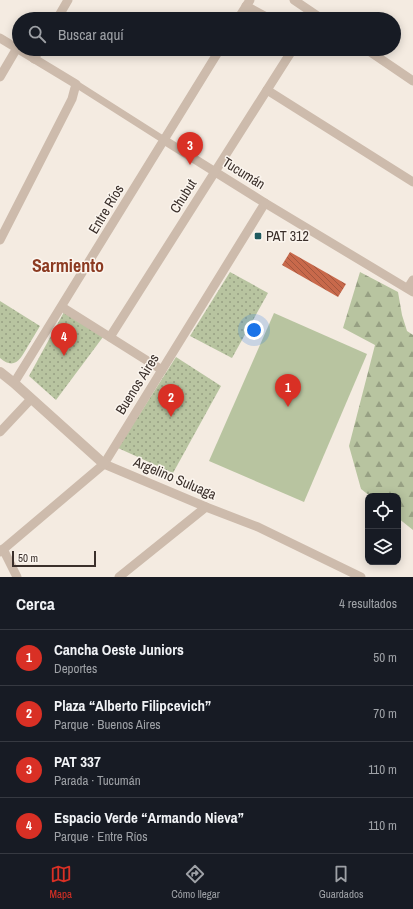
<!DOCTYPE html>
<html lang="es">
<head>
<meta charset="utf-8">
<style>
	:root { --surface:#171b24; --page:#20242c; --text:#f1f3f6; --muted:#9ea1a6; --line:#363941; --accent:#d93025 }
	body { margin:0; font-family:"Archivo Narrow",sans-serif; background:var(--page); color:var(--text) }
	.controls { position:absolute; right:12px; bottom:12px; display:grid; overflow:hidden; border-radius:8px; box-shadow:0 2px 10px #0003 }
	.controls button { width:36px; height:36px; display:grid; place-items:center; padding:0; border:0; border-bottom:1px solid var(--line); background:var(--surface); color:var(--text); font:20px sans-serif }
	.scale { position:absolute; left:12px; bottom:10px; width:84px; box-sizing:border-box; padding-left:4px; border:2px solid #3b302b; border-top:0; font-size:11px; line-height:14px; white-space:nowrap; color:#3b302b; -webkit-text-stroke:3px #fbf5ee; paint-order:stroke }
	.you { position:absolute; left:254px; top:330px; width:14px; height:14px; margin:-10px; border:3px solid #fff; border-radius:50%; background:#1a73e8; box-shadow:0 0 0 6px #1a73e833 }
	.badge { display:grid; place-items:center; width:26px; height:26px; border-radius:50%; background:var(--accent); color:#fff; font-size:13px; font-weight:700 }
	.pin { position:absolute; translate:-50% -33px; filter:drop-shadow(0 1px 2px #0008) }
	.pin::after { content:''; position:absolute; top:21px; width:14px; height:12px; background:inherit; clip-path:polygon(0 0,100% 0,50% 100%) }
	.list { margin:0; padding:0; list-style:none }
	h2 { display:flex; justify-content:space-between; align-items:center; height:52px; margin:0; padding:0 16px; font-size:17px }
	h2 small { font-size:13px; font-weight:400; color:var(--muted) }
	.list li { display:grid; grid-template-columns:26px 1fr auto; gap:12px; align-items:center; box-sizing:border-box; height:56px; padding:0 16px; border-top:1px solid var(--line) }
	.list b { display:block; font-size:15px; white-space:nowrap }
	.list p { margin:0; font-size:13px; white-space:nowrap; color:var(--muted) }
	.list em { font-size:13px; font-style:normal; color:var(--muted) }
	.icon { flex:none; width:22px; height:22px; fill:none; stroke:currentColor; stroke-width:2; stroke-linecap:round; stroke-linejoin:round }
	.map { position:relative; flex:none; width:413px; height:577px; overflow:hidden }
	.search { position:absolute; background:var(--surface); box-shadow:0 2px 10px #0003; left:12px; right:12px; top:12px; height:44px; display:flex; align-items:center; gap:10px; box-sizing:border-box; padding:0 14px; border-radius:22px; color:var(--muted); font-size:15px }
	.sheet { height:276px; background:var(--surface) }
	nav { display:flex; justify-content:space-around; align-items:center; box-sizing:border-box; height:56px; border-top:1px solid var(--line); background:var(--surface); font-size:11px; color:var(--muted) }
	nav a { display:grid; justify-items:center; gap:2px }
	nav .on { color:var(--accent) }
	.map>svg:first-child { display:block }
	.green { fill:url(#green-dots) }
	.forest { fill:url(#forest-firs) }
	.pitch { fill:#b8c4a0 }
	.building { fill:url(#building-back-hatch) }
	.lines { fill:none; stroke-linecap:round; stroke-linejoin:round }
	.pedestrian { stroke:#cdbbac; stroke-width:7 }
	.minor { stroke:#cdbbac; stroke-width:9 }
	.tertiary { stroke:#cdbbac; stroke-width:10 }
	.poi-dot { fill:#1f5a5e; stroke:#fbf5ee; stroke-width:1.5 }
	.labels { text-anchor:middle; stroke-width:3; stroke-linejoin:round; paint-order:stroke }
	.street-label { font-size:14px; fill:#3b302b; stroke:#fbf5ee }
	.poi-label { font-size:14px; fill:#3b302b; stroke:#fbf5ee; text-anchor:start }
	.district-label { font-size:18px; font-weight:bold; fill:#8c3b22; stroke:#fbf5ee }
</style>
</head>
<body>
<div class="map">
<svg width="413" height="577" viewBox="0 0 413 577">
	<defs>
		<pattern id="green-dots" width="8" height="8" patternUnits="userSpaceOnUse"><rect width="8" height="8" fill="#b8c4a0"/><path d="M2 2h.1M6 6h.1" fill="none" stroke="#97a083" stroke-width="1.8" stroke-linecap="round"/></pattern>
		<pattern id="forest-firs" width="22" height="20" patternUnits="userSpaceOnUse"><rect width="22" height="20" fill="#b8c4a0"/><path d="M5 1l3.5 6h-7zM16 11l3.5 6h-7z" fill="#97a083"/></pattern>
		<pattern id="building-back-hatch" width="6" height="6" patternUnits="userSpaceOnUse"><rect width="6" height="6" fill="#c8694b"/><path d="M-1 5l2 2M0 0l6 6M5-1l2 2" fill="none" stroke="#a4573f"/></pattern>
	</defs>
	<rect width="100%" height="100%" fill="#f4ebe1"/>
	<!-- green -->
	<g class="green">
		<polygon points="230,272 268,293 232,358 190,336"/>
		<path d="M0 301 40 326C36 333 32 339 28 346 21 358 15 371 0 358Z"/>
		<polygon points="64,312 103,337 56,400 29,376"/>
		<polygon points="176,357 221,386 173,473 118,448"/>
	</g>
	<!-- forest -->
	<polygon class="forest" points="360,272 398,292 402,315 407,331 413,335 413,530 398,518 398,496 370,496 361,489 349,446 375,345 343,328"/>
	<!-- pitch -->
	<polygon class="pitch" points="274,313 367,354 304,502 209,461"/>
	<!-- building -->
	<polygon class="building" points="290,252 346,284 338,297 282,265"/>
	<g class="lines">
		<!-- pedestrian -->
		<polyline class="pedestrian" points="76,84 164,140"/>
		<!-- minor -->
		<g class="minor">
			<polyline points="294,0 322,19"/>
			<polyline points="246,6 270,19"/>
			<polyline points="57,19 68,0"/>
			<polyline points="238,19 250,0"/>
			<polyline points="0,38 76,84 72,99 0,240"/>
			<polyline points="366,49 413,81"/>
			<polyline points="34,59 40,49"/>
			<polyline points="0,77 17,48"/>
			<polyline points="267,90 413,182"/>
			<polyline points="164,140 265,203 413,292"/>
			<polyline points="408,288 413,280"/>
			<polyline points="62,307 162,370"/>
			<polyline points="110,337 293,49"/>
			<polyline points="14,383 220,49"/>
			<polyline points="0,432 31,399"/>
			<polyline points="104,464 206,507 258,527 361,577"/>
			<polyline points="3,549 17,577"/>
			<polyline points="0,552 104,464 265,203"/>
			<polyline points="119,577 206,507"/>
		</g>
		<!-- tertiary -->
		<polyline class="tertiary" points="0,372 14,383 104,464"/>
	</g>
	<!-- markers -->
	<rect class="poi-dot" x="254" y="232" width="8" height="8" rx="2"/>
	<g class="labels">
		<!-- street labels -->
		<g class="street-label">
			<text transform="translate(244 173) rotate(32)" y="5">Tucumán</text>
			<text transform="translate(183 196) rotate(-58)" y="5">Chubut</text>
			<text transform="translate(106 209) rotate(-59)" y="5">Entre Ríos</text>
			<text transform="translate(137 384) rotate(-58)" y="5">Buenos Aires</text>
			<text transform="translate(175 478) rotate(23)" y="5">Argelino Suluaga</text>
		</g>
		<!-- poi labels -->
		<g class="poi-label">
			<text x="266" y="241">PAT 312</text>
		</g>
		<!-- district labels -->
		<g class="district-label">
			<text x="68" y="272">Sarmiento</text>
		</g>
	</g>
</svg>
<div class="controls">
<button><svg class="icon" aria-label="locate" viewBox="0 0 24 24"><circle cx="12" cy="12" r="6"/><path d="M12 2v4M12 18v4M2 12h4M18 12h4"/></svg></button>
<button><svg class="icon" aria-label="layers" viewBox="0 0 24 24"><path d="M12 4l9 5-9 5-9-5zM3 14l9 5 9-5"/></svg></button>
</div>
<div class="scale">50 m</div>
<div class="you"></div>
<div class="pin badge" style="left:288px;top:407px">1</div>
<div class="pin badge" style="left:171px;top:417px">2</div>
<div class="pin badge" style="left:190px;top:165px">3</div>
<div class="pin badge" style="left:64px;top:356px">4</div>
<div class="search"><svg class="icon" aria-label="search" viewBox="0 0 24 24"><circle cx="10" cy="10" r="6"/><path d="M15 15l6 6"/></svg>Buscar aquí</div>
</div>
<section class="sheet">
<h2>Cerca<small>4 resultados</small></h2>
<ul class="list">
<li><span class="badge">1</span><div><b>Cancha Oeste Juniors</b><p>Deportes</p></div><em>50 m</em></li>
<li><span class="badge">2</span><div><b>Plaza “Alberto Filipcevich”</b><p>Parque · Buenos Aires</p></div><em>70 m</em></li>
<li><span class="badge">3</span><div><b>PAT 337</b><p>Parada · Tucumán</p></div><em>110 m</em></li>
<li><span class="badge">4</span><div><b>Espacio Verde “Armando Nieva”</b><p>Parque · Entre Ríos</p></div><em>110 m</em></li>
</ul>
</section>
<nav>
<a class="on"><svg class="icon" aria-label="map" viewBox="0 0 24 24"><path d="M3 6l6-2 6 2 6-2v14l-6 2-6-2-6 2zM9 4v14M15 6v14"/></svg>Mapa</a>
<a><svg class="icon" aria-label="directions" viewBox="0 0 24 24"><path d="M12 3l9 9-9 9-9-9zM9 14v-3h6M13 9l2 2-2 2"/></svg>Cómo llegar</a>
<a><svg class="icon" aria-label="saved" viewBox="0 0 24 24"><path d="M7 4h10v16l-5-4-5 4z"/></svg>Guardados</a>
</nav>
</body>
</html>
